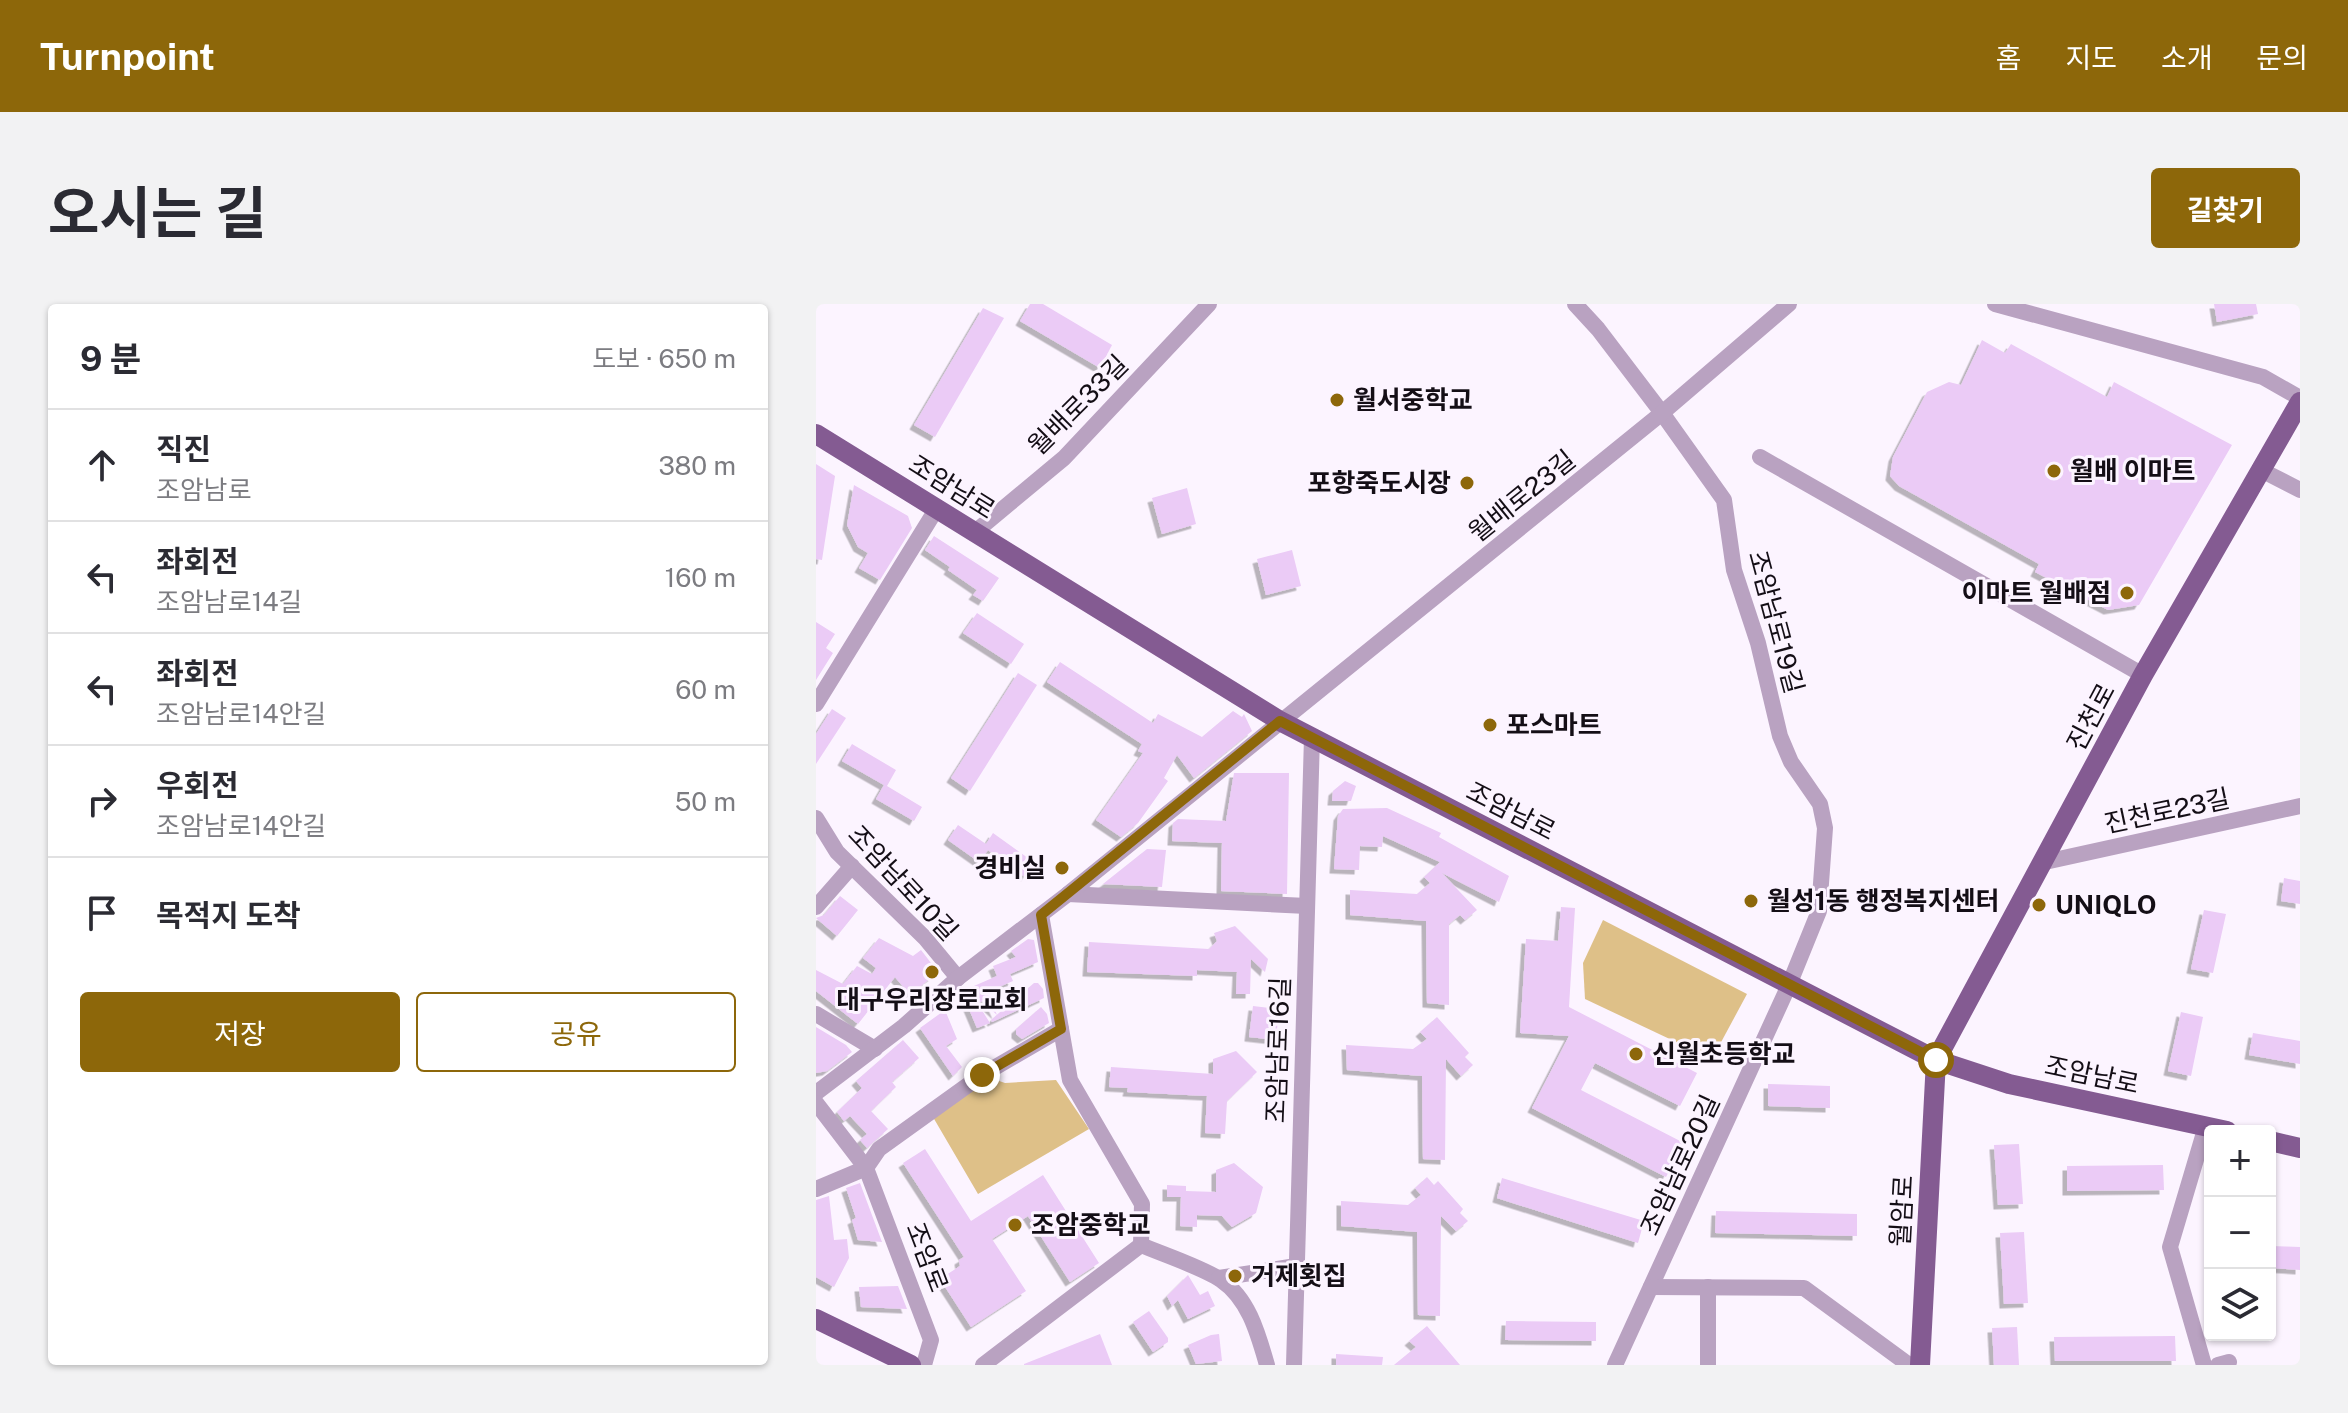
<!DOCTYPE html>
<html lang="ko">
<head>
<meta charset="utf-8">
<style>
	:root { --surface:#fff; --page:#f2f2f3; --text:#2b2b33; --muted:#7c7c81; --line:#e1e1e2; --accent:#8d670a }
	body { margin:0; font-family:"Public Sans","Noto Sans KR",sans-serif; background:var(--page); color:var(--text) }
	.controls { position:absolute; right:24px; bottom:24px; display:grid; overflow:hidden; border-radius:8px; box-shadow:0 2px 6px #0004 }
	.controls button { width:72px; height:72px; display:grid; place-items:center; padding:0; border:0; border-bottom:2px solid var(--line); background:var(--surface); color:var(--text); font:40px sans-serif }
	.stop { position:absolute; width:24px; height:24px; margin:-18px; border:6px solid #8d670a; border-radius:50%; background:#fff }
	.stop.end { background:#8d670a; border-color:#fff; box-shadow:0 2px 8px #0008 }
	.list { margin:0; padding:0; list-style:none }
	h2 { display:flex; justify-content:space-between; align-items:center; height:104px; margin:0; padding:0 32px; font-size:34px }
	h2 small { font-size:26px; font-weight:400; color:var(--muted) }
	.list li { display:grid; grid-template-columns:52px 1fr auto; gap:24px; align-items:center; box-sizing:border-box; height:112px; padding:0 32px; border-top:2px solid var(--line) }
	.list b { display:block; font-size:30px; white-space:nowrap }
	.list p { margin:0; font-size:26px; white-space:nowrap; color:var(--muted) }
	.list em { font-size:26px; font-style:normal; color:var(--muted) }
	.actions { display:flex; gap:16px; padding:24px 32px }
	.actions a { flex:1; padding:18px 0; border:2px solid var(--accent); border-radius:8px; text-align:center; font-size:28px; color:var(--accent) }
	.actions .main { background:var(--accent); color:#fff }
	.icon { flex:none; width:44px; height:44px; fill:none; stroke:currentColor; stroke-width:2; stroke-linecap:round; stroke-linejoin:round }
	.map { position:relative; flex:none; width:1484px; height:1061px; overflow:hidden; border-radius:8px }
	header { display:flex; align-items:center; gap:48px; box-sizing:border-box; height:112px; padding:0 40px; background:var(--accent); color:#fff }
	header strong { font-size:38px }
	nav { display:flex; gap:44px; margin-inline-start:auto; font-size:28px }
	.intro { display:flex; align-items:center; justify-content:space-between; box-sizing:border-box; height:192px; padding:0 48px }
	h1 { margin:0; font-size:56px }
	.button { padding:20px 36px; border-radius:8px; background:var(--accent); color:#fff; font-size:28px; font-weight:700 }
	main { display:flex; gap:48px; padding:0 48px }
	aside { flex:1; background:var(--surface); border-radius:8px; box-shadow:0 2px 6px #0004 }
	.map>svg:first-child { display:block }
	.green { fill:#dec088 }
	.building { fill:#ebcbf6; filter:url(#shadow) }
	.lines { fill:none; stroke-linecap:round; stroke-linejoin:round }
	.minor { stroke:#b9a2c1; stroke-width:16 }
	.major { stroke:#845b92; stroke-width:20 }
	.route { stroke:#8d670a; stroke-width:10 }
	.poi-dot { fill:#8d670a; stroke:#fcf4ff; stroke-width:3 }
	.labels { text-anchor:middle; stroke-width:6; stroke-linejoin:round; paint-order:stroke }
	.poi-label { font-size:26px; font-weight:bold; fill:#140e16; stroke:#fcf4ff; text-anchor:start }
	.street-label { font-size:26px; fill:#140e16; stroke:#fcf4ff }
</style>
</head>
<body>
<header>
<strong>Turnpoint</strong>
<nav><a>홈</a><a>지도</a><a>소개</a><a>문의</a></nav>
</header>
<div class="intro"><h1>오시는 길</h1><a class="button">길찾기</a></div>
<main>
<aside>
<h2>9 분<small>도보 · 650 m</small></h2>
<ul class="list">
<li><svg class="icon" aria-label="ahead" viewBox="0 0 24 24"><path d="M12 20V5M6 11l6-6 6 6"/></svg><div><b>직진</b><p>조암남로</p></div><em>380 m</em></li>
<li><svg class="icon" aria-label="left" viewBox="0 0 24 24"><path d="M17 20v-9H6M10 6l-5 5 5 5"/></svg><div><b>좌회전</b><p>조암남로14길</p></div><em>160 m</em></li>
<li><svg class="icon" aria-label="left" viewBox="0 0 24 24"><path d="M17 20v-9H6M10 6l-5 5 5 5"/></svg><div><b>좌회전</b><p>조암남로14안길</p></div><em>60 m</em></li>
<li><svg class="icon" aria-label="right" viewBox="0 0 24 24"><path d="M7 20v-9h11M14 6l5 5-5 5"/></svg><div><b>우회전</b><p>조암남로14안길</p></div><em>50 m</em></li>
<li><svg class="icon" aria-label="arrive" viewBox="0 0 24 24"><path d="M6 21V4h12l-3 4 3 4H6"/></svg><div><b>목적지 도착</b></div></li>
</ul>
<div class="actions"><a class="main">저장</a><a>공유</a></div>
</aside>
<div class="map">
<svg width="1484" height="1061" viewBox="0 0 1484 1061">
	<defs>
		<filter id="shadow"><feDropShadow dx="-4.5" dy="4.5" stdDeviation="0" flood-color="#0004"/></filter>
	</defs>
	<rect width="100%" height="100%" fill="#fcf4ff"/>
	<!-- green -->
	<g class="green">
		<polygon points="787,616 931,690 896,755 769,695 767,659"/>
		<polygon points="166,771 189,779 240,776 273,825 162,890 114,808"/>
	</g>
	<!-- building -->
	<g class="building">
		<polygon points="214,0 227,0 296,41 284,64 204,17"/>
		<polygon points="1398,0 1440,0 1442,10 1401,18"/>
		<polygon points="167,4 188,14 119,133 98,121"/>
		<polygon points="1166,36 1189,49 1195,40 1291,93 1298,78 1416,141 1323,301 1292,306 1219,268 1223,260 1083,182 1074,172 1077,153 1111,88 1133,78 1145,81"/>
		<polygon points="0,160 19,172 6,256 0,255"/>
		<polygon points="38,181 92,212 96,224 64,276 43,264 52,249 42,243 31,221"/>
		<polygon points="371,184 380,220 346,230 336,194"/>
		<polygon points="118,232 183,274 167,297 157,291 161,286 132,266 134,263 109,246"/>
		<polygon points="476,246 485,282 450,291 441,255"/>
		<polygon points="161,309 208,340 195,360 147,329"/>
		<polygon points="0,318 19,330 10,344 17,349 0,376"/>
		<polygon points="244,358 337,419 342,410 386,433 417,407 426,413 428,410 436,427 378,474 361,451 348,474 352,477 322,519 305,533 280,516 327,449 322,447 326,440 231,378"/>
		<polygon points="202,369 221,381 154,487 135,474"/>
		<polygon points="16,405 30,414 0,460 0,430"/>
		<polygon points="36,440 80,466 71,482 106,503 98,517 60,495 68,481 26,457"/>
		<polygon points="418,469 473,469 471,590 405,587 406,539 356,537 357,519 362,515 410,517"/>
		<polygon points="529,477 540,482 535,497 516,497 517,487"/>
		<polygon points="571,504 625,529 623,533 693,572 683,598 626,569 661,606 649,616 644,611 633,620 633,701 611,699 610,617 534,611 534,586 601,590 614,579 608,573 624,558 567,532 566,543 544,542 543,566 518,565 522,512 527,505"/>
		<polygon points="142,521 170,540 177,529 219,559 209,573 172,546 163,558 132,536"/>
		<polygon points="331,545 350,546 346,583 287,580"/>
		<polygon points="1468,574 1484,577 1484,600 1465,597"/>
		<polygon points="24,592 42,606 21,632 0,614 8,611"/>
		<polygon points="745,603 759,604 753,703 881,769 864,802 779,759 765,786 868,839 850,873 716,804 753,732 704,729 710,635 742,637"/>
		<polygon points="1388,606 1410,610 1397,669 1375,665"/>
		<polygon points="419,622 452,655 449,668 435,655 434,690 420,690 421,668 381,666 381,672 271,668 273,638 393,645 401,637 398,629"/>
		<polygon points="63,634 97,652 105,646 122,668 94,691 79,673 42,720 0,687 0,666 27,680 41,662 56,670 60,664 47,654"/>
		<polygon points="212,635 218,636 222,658 194,670 197,677 171,688 181,711 166,697 162,700 174,719 161,724 145,686 149,682 151,685 181,672 177,662 200,653 195,647"/>
		<polygon points="218,679 222,679 227,685 228,694 176,718 175,716"/>
		<polygon points="437,702 463,705 460,736 433,733"/>
		<polygon points="225,703 231,710 233,719 206,735 200,730 200,725"/>
		<polygon points="129,706 141,735 130,742 146,763 137,772 104,724"/>
		<polygon points="1365,708 1387,713 1375,772 1352,767"/>
		<polygon points="621,713 653,749 649,753 657,761 645,772 630,755 629,856 607,855 606,772 531,766 530,741 597,745 611,735 604,728"/>
		<polygon points="0,723 30,741 36,748 11,767 0,769"/>
		<polygon points="1437,729 1484,737 1484,760 1433,751"/>
		<polygon points="87,736 103,754 76,778 80,783 55,807 72,825 51,844 44,836 51,830 34,812 28,817 21,808 46,784 40,777"/>
		<polygon points="420,747 441,768 411,797 409,830 389,829 391,792 311,788 312,784 293,783 295,763 397,770 397,755"/>
		<polygon points="952,780 1014,782 1014,804 952,802"/>
		<polygon points="1203,840 1207,900 1182,901 1178,841"/>
		<polygon points="109,845 155,917 227,871 283,959 254,978 212,912 176,935 210,987 155,1023 124,975 144,962 143,956 148,953 87,859"/>
		<polygon points="418,859 447,883 440,909 416,923 406,912 381,911 381,923 364,922 365,893 351,893 351,881 370,882 370,887 400,888 400,866"/>
		<polygon points="1347,861 1348,886 1251,887 1251,862"/>
		<polygon points="611,873 618,881 622,877 647,905 644,909 652,917 640,927 625,912 624,1012 602,1011 601,928 525,922 525,897 592,901 605,891 599,884"/>
		<polygon points="686,874 828,917 822,939 681,894"/>
		<polygon points="44,879 66,938 42,936 36,916 40,914 30,884"/>
		<polygon points="13,892 18,936 31,935 33,954 18,983 0,973 0,896"/>
		<polygon points="900,907 1041,910 1041,932 899,929"/>
		<polygon points="1208,928 1212,999 1188,1000 1184,929"/>
		<polygon points="1454,942 1484,943 1484,966 1454,964"/>
		<polygon points="372,971 384,991 392,987 399,1002 372,1015 362,996 356,1002 351,992"/>
		<polygon points="82,982 91,1005 45,1003 43,983"/>
		<polygon points="333,1007 352,1034 352,1038 337,1048 317,1018"/>
		<polygon points="690,1017 780,1018 780,1037 689,1036"/>
		<polygon points="611,1022 644,1061 578,1061 600,1043 593,1037"/>
		<polygon points="1201,1023 1203,1061 1178,1061 1176,1024"/>
		<polygon points="284,1030 296,1061 208,1061 208,1060"/>
		<polygon points="403,1030 406,1057 380,1060 372,1041 395,1031"/>
		<polygon points="1359,1032 1360,1057 1239,1057 1238,1033"/>
		<polygon points="520,1050 567,1053 566,1061 520,1061"/>
	</g>
	<g class="lines">
		<!-- minor -->
		<g class="minor">
			<polyline points="759,0 782,25 846,109 908,196 918,266 942,339 964,432 975,458 1004,500 1009,524 1003,607 973,681 799,1061"/>
			<polyline points="1179,0 1447,73 1484,94"/>
			<polyline points="944,153 1327,371"/>
			<polyline points="1445,166 1484,186"/>
			<polyline points="159,228 248,154 393,0"/>
			<polyline points="0,400 121,204"/>
			<polyline points="0,514 21,548 109,634 142,674"/>
			<polyline points="1229,558 1484,502"/>
			<polyline points="252,590 491,602"/>
			<polyline points="0,603 36,562"/>
			<path d="M225 611 254 776 326 900 325 941C346 950 388 964 405 976 433 995 442 1030 451 1061"/>
			<polyline points="0,710 59,745"/>
			<polyline points="0,789 88,722 142,674 252,590 846,109 973,0"/>
			<polyline points="0,799 50,864 115,1036 108,1061"/>
			<polyline points="0,885 50,864 63,845 166,771 245,725"/>
			<polyline points="403,974 480,962"/>
			<polyline points="835,983 988,984 1093,1061"/>
			<polyline points="892,983 892,1061"/>
			<polyline points="167,1061 325,941"/>
			<polyline points="478,1061 496,433"/>
			<polyline points="1388,1061 1354,943 1390,822"/>
			<polyline points="1402,1061 1413,1058"/>
		</g>
		<!-- major -->
		<g class="major">
			<polyline points="0,130 464,417 1120,756 1193,780 1411,827"/>
			<polyline points="1454,837 1484,844"/>
			<polyline points="0,1015 95,1061"/>
			<polyline points="1104,1061 1120,756 1327,371 1484,98"/>
		</g>
	</g>
	<g class="lines">
		<!-- route -->
		<polyline class="route" points="166,771 245,725 225,611 464,417 1120,756"/>
	</g>
	<!-- markers -->
	<g class="poi-dot">
		<circle cx="521" cy="96" r="8"/>
		<circle cx="1238" cy="167" r="8"/>
		<circle cx="651" cy="179" r="8"/>
		<circle cx="1311" cy="289" r="8"/>
		<circle cx="674" cy="421" r="8"/>
		<circle cx="246" cy="564" r="8"/>
		<circle cx="935" cy="597" r="8"/>
		<circle cx="1223" cy="601" r="8"/>
		<circle cx="116" cy="668" r="8"/>
		<circle cx="820" cy="750" r="8"/>
		<circle cx="199" cy="921" r="8"/>
		<circle cx="419" cy="972" r="8"/>
	</g>
	<g class="labels">
		<!-- poi labels -->
		<g class="poi-label">
			<text x="537" y="105">월서중학교</text>
			<text x="1254" y="176">월배 이마트</text>
			<text x="635" y="188" text-anchor="end">포항죽도시장</text>
			<text x="1295" y="298" text-anchor="end">이마트 월배점</text>
			<text x="690" y="430">포스마트</text>
			<text x="230" y="573" text-anchor="end">경비실</text>
			<text x="951" y="606">월성1동 행정복지센터</text>
			<text x="1239" y="610">UNIQLO</text>
			<text x="116" y="705" text-anchor="middle">대구우리장로교회</text>
			<text x="836" y="759">신월초등학교</text>
			<text x="215" y="930">조암중학교</text>
			<text x="435" y="981">거제횟집</text>
		</g>
		<!-- street labels -->
		<g class="street-label">
			<text transform="translate(262 101) rotate(-45)" y="9">월배로33길</text>
			<text transform="translate(136 183) rotate(32)" y="9">조암남로</text>
			<text transform="translate(706 192) rotate(-39)" y="9">월배로23길</text>
			<text transform="translate(960 318) rotate(75)" y="9">조암남로19길</text>
			<text transform="translate(1275 413) rotate(-62)" y="9">진천로</text>
			<text transform="translate(695 507) rotate(27)" y="9">조암남로</text>
			<text transform="translate(1351 507) rotate(-12)" y="9">진천로23길</text>
			<text transform="translate(87 579) rotate(47)" y="9">조암남로10길</text>
			<text transform="translate(462 746) rotate(-88)" y="9">조암남로16길</text>
			<text transform="translate(1276 771) rotate(12)" y="9">조암남로</text>
			<text transform="translate(864 861) rotate(-65)" y="9">조암남로20길</text>
			<text transform="translate(1086 907) rotate(-87)" y="9">월암로</text>
			<text transform="translate(111 953) rotate(69)" y="9">조암로</text>
		</g>
	</g>
</svg>
<div class="controls">
<button>+</button>
<button>−</button>
<button><svg class="icon" aria-label="layers" viewBox="0 0 24 24"><path d="M12 4l9 5-9 5-9-5zM3 14l9 5 9-5"/></svg></button>
</div>
<div class="stop" style="left:1120px;top:756px"></div>
<div class="stop end" style="left:166px;top:771px"></div>
</div>
</main>
</body>
</html>
